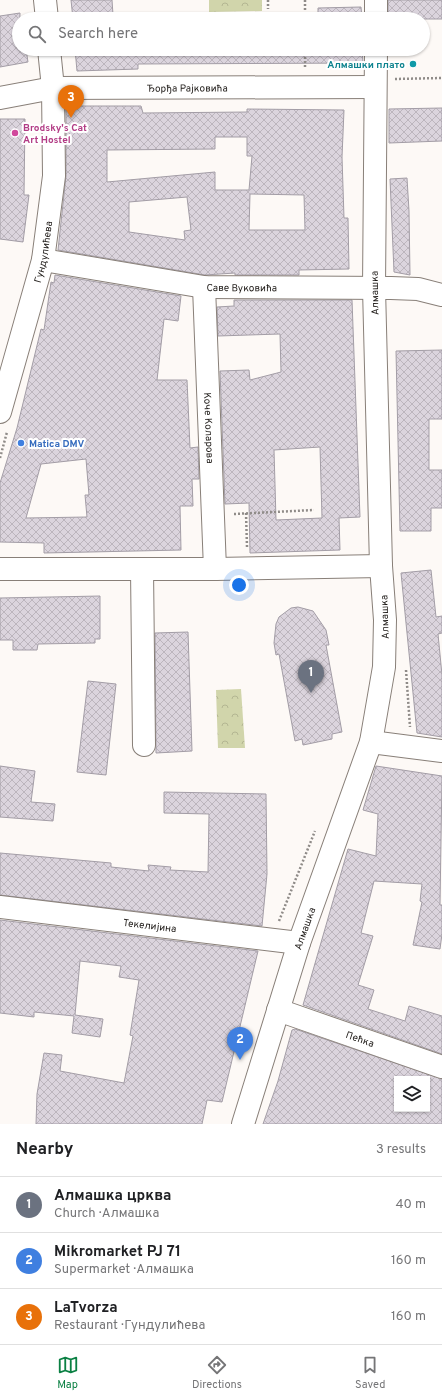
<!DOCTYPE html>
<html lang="en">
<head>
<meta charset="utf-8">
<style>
	:root { --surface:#fff; --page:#f6f6f6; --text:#202124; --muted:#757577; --line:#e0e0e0; --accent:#0b8043 }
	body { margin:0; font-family:Overpass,sans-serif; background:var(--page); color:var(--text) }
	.controls { position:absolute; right:12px; bottom:12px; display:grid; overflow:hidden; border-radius:0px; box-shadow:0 1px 3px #0004 }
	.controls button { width:36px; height:36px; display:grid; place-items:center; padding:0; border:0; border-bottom:1px solid var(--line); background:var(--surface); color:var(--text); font:20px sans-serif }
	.you { position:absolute; left:239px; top:585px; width:14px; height:14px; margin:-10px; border:3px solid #fff; border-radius:50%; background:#1a73e8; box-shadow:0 0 0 6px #1a73e833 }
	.badge { display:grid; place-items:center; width:26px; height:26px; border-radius:50%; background:var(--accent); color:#fff; font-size:13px; font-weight:700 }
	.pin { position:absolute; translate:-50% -33px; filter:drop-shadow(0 1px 2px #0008) }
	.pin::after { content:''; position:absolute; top:21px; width:14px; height:12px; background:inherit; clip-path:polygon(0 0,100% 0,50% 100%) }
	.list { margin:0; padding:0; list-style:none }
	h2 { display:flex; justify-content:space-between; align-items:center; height:52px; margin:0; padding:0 16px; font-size:17px }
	h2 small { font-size:13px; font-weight:400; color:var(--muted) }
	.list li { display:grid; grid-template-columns:26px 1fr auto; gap:12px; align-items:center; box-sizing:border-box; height:56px; padding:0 16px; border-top:1px solid var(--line) }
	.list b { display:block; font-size:15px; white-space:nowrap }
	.list p { margin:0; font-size:13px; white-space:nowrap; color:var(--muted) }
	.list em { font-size:13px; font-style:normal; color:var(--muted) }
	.icon { flex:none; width:22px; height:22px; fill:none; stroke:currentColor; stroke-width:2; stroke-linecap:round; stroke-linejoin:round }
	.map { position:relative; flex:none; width:442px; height:1124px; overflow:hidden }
	.search { position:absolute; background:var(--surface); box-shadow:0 1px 3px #0004; left:12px; right:12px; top:12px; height:44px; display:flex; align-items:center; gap:10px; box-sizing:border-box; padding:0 14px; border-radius:22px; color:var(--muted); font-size:15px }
	.sheet { height:220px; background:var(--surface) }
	nav { display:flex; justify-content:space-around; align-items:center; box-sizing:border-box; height:56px; border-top:1px solid var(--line); background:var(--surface); font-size:11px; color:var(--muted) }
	nav a { display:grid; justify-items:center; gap:2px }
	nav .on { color:var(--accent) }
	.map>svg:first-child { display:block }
	.park { fill:url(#park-crowns) }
	.building { fill:url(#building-cross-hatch); stroke:#a39da6; fill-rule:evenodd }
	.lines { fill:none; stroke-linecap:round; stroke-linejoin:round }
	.minor-casing { stroke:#887f78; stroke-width:24 }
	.path { stroke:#8f8b88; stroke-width:2.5; stroke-dasharray:2 2; stroke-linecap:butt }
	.minor { stroke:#fff; stroke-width:22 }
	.culture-dot { fill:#0f9aa8; stroke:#fff; stroke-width:1.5 }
	.hotel-dot { fill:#d1479c; stroke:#fff; stroke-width:1.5 }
	.shop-dot { fill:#3f7fe0; stroke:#fff; stroke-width:1.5 }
	.labels { text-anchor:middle; stroke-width:4; stroke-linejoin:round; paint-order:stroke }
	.culture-label { font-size:10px; font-weight:bold; fill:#0d838f; stroke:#fff; text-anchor:end }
	.street-label { font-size:10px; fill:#1d1916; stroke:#fff }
	.hotel-label { font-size:10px; font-weight:bold; fill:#b23c85; stroke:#fff; text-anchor:start }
	.shop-label { font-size:10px; font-weight:bold; fill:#366cbe; stroke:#fff; text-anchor:start }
</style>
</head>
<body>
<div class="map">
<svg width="442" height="1124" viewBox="0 0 442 1124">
	<defs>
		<pattern id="park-crowns" width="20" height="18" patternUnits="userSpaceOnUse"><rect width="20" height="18" fill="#d1d5ab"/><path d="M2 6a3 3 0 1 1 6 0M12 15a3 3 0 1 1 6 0" fill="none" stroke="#b3b692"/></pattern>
		<pattern id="building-cross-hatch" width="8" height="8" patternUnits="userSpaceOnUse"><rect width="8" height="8" fill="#dbd4dd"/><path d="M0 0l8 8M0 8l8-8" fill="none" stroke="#bcb5bd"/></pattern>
	</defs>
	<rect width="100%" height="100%" fill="#fdf9f6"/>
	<!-- park -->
	<g class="park">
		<polygon points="209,0 262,0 262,11 209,12"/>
		<polygon points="241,689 245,748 218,748 216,690"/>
	</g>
	<!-- building -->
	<g class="building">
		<polygon points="71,0 112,0 113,15 318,14 318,8 361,7 362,19 73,19"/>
		<rect x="388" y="0" width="54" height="19"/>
		<polygon points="20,13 19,49 26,49 28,62 0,67 0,16"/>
		<polygon points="75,49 362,49 363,63 138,64 138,69 77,71"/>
		<path d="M66 106H141L143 113 247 112V109L344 110 342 157 344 218H348L349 269 299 270V275H235V273L205 275 58 250 66 176ZM215 137H247V156H252L249 190H215V172L107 182V150L215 149ZM250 194 304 195 305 230H249ZM187 197 191 230 184 231 185 240 129 232V202Z"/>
		<polygon points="442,108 442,141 389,143 389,109"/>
		<polygon points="0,119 25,119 24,195 29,195 23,242 0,239"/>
		<polygon points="407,178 409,211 410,275 394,272 390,179"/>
		<path d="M55 275 181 296 178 321 164 319 157 380H187L190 448 198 447 199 479H192L193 506H180L181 550 44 553V543L0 542V483L17 428 41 329 44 330 51 282 54 283ZM86 459 89 495H85L87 517 26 518 41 464Z"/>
		<path d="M234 300H352L360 517 339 518 340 550 250 553 249 503 225 504 220 371 249 370 250 380 281 372 280 334 218 336 217 307 234 306ZM320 447 322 518 276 520 274 450Z"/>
		<polygon points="442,350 442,419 429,419 429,470 442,470 442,508 431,508 431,531 400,531 396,351"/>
		<polygon points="431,570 436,617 442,616 442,633 438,634 442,675 442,737 417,733 401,573"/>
		<polygon points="100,596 100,639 95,639 95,643 38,644 37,650 13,650 13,640 0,640 0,598"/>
		<polygon points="298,607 313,611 326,630 329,645 326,645 342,732 332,734 332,739 303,745 302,739 295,741 279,654 276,655 274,643 276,624 279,617 291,608"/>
		<polygon points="188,632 192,751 156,753 155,633"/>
		<polygon points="88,681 116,684 106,775 77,772"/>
		<polygon points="0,766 35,771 31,802 55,804 53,821 0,817"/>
		<polygon points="376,766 442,776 440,905 442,905 442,934 440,949 413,945 422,902 420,901 422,884 374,881 361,933 373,936 358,985 374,990 368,1009 405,1021 409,1006 442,1016 442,1054 303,1005 348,849 376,856 378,814 363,810"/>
		<polygon points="164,792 266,794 267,874 262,926 0,895 0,853 111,863 111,867 149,871 148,865 171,867 170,870 208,872 209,814 164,813"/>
		<polygon points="0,920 258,951 222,1102 207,1100 202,1124 36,1124 37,1094 44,1053 62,1055 60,1071 124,1083 133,1036 130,1035 139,980 119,977 121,966 80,961 75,1015 103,1019 100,1037 72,1033 74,1016 34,1012 34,1017 0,1013"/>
		<path d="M295 1029 442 1079V1124H263L278 1081 292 1030ZM397 1079H427V1109H397Z"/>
	</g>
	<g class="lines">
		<!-- minor casing -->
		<g class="minor-casing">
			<g id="minor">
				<polyline points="45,0 47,19"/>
				<polyline points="376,0 376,19"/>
				<path id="s1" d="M0 98 53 88 375 87"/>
				<path id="s2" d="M43 260 204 287 391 288 418 289 442 295"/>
				<path id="s3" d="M204 287 215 569"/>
				<path id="s4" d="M0 412 43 260 54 176 53 88 49 49"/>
				<polyline points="0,569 215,569 381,566"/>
				<polyline points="142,569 144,745"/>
				<polyline points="371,742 442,751"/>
				<path id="s5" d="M0 907 299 943"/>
				<path id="s6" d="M278 1010 442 1067"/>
				<path id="s7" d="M243 1124 299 943 371 742 384 667 385 620 381 566 374 288 376 49"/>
			</g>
		</g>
		<!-- path -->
		<g class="path">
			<polyline points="268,0 268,9"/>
			<polyline points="305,0 305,19"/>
			<polyline points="305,49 305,67"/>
			<polyline points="395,79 442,78"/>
			<polyline points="0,458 7,432"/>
			<polyline points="246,513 247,547"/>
			<polyline points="234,514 314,510"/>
			<polyline points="406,670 410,727"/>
			<polyline points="279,921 315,831"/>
		</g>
		<!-- minor -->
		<use href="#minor" class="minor"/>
	</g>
	<!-- markers -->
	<circle class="culture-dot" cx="413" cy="64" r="4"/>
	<circle class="hotel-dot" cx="15" cy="133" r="4"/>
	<circle class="shop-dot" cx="21" cy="443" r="4"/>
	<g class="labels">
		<!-- culture labels -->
		<g class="culture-label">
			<text x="405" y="68">Алмашки плато</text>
		</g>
		<!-- street labels -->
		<g class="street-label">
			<text dy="4" stroke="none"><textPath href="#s1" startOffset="188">Ђорђа Рајковића</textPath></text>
			<text dy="4" stroke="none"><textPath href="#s4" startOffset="166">Гундулићева</textPath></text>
			<text dy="4" stroke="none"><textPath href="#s2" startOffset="201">Саве Вуковића</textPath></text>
			<text transform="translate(374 293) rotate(-91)" y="4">Алмашка</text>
			<text dy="4" stroke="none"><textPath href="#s3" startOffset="141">Коче Коларова</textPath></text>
			<text transform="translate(384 617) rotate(-92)" y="4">Алмашка</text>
			<text dy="4" stroke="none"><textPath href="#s5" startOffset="151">Текелијина</textPath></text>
			<text dy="4" stroke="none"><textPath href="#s7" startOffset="205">Алмашка</textPath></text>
			<text dy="4" stroke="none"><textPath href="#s6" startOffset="87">Пећка</textPath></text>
		</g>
		<!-- hotel labels -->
		<g class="hotel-label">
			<text x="23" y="131">Brodsky's Cat<tspan x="23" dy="12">Art Hostel</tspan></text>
		</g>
		<!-- shop labels -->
		<g class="shop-label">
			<text x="29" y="447">Matica DMV</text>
		</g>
	</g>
</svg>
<div class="controls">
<button><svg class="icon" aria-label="layers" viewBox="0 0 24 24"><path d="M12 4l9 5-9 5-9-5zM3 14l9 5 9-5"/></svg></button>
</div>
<div class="you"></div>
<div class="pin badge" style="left:311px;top:693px;background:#6b7280">1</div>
<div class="pin badge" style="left:240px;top:1060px;background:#3f7fe0">2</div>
<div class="pin badge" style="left:71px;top:118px;background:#e8710a">3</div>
<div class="search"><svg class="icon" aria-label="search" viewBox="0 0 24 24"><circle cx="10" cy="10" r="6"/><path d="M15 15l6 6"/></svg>Search here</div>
</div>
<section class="sheet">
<h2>Nearby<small>3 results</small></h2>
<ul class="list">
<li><span class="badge" style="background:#6b7280">1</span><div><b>Алмашка црква</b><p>Church · Алмашка</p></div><em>40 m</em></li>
<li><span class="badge" style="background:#3f7fe0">2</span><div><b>Mikromarket PJ 71</b><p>Supermarket · Алмашка</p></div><em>160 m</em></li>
<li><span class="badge" style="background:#e8710a">3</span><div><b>LaTvorza</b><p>Restaurant · Гундулићева</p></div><em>160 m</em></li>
</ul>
</section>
<nav>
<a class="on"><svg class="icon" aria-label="map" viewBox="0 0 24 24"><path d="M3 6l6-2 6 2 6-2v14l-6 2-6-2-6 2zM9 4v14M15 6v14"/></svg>Map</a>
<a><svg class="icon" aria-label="directions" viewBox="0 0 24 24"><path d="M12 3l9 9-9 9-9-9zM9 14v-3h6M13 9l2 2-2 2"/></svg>Directions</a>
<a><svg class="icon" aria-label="saved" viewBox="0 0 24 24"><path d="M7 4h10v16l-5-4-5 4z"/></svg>Saved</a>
</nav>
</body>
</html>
